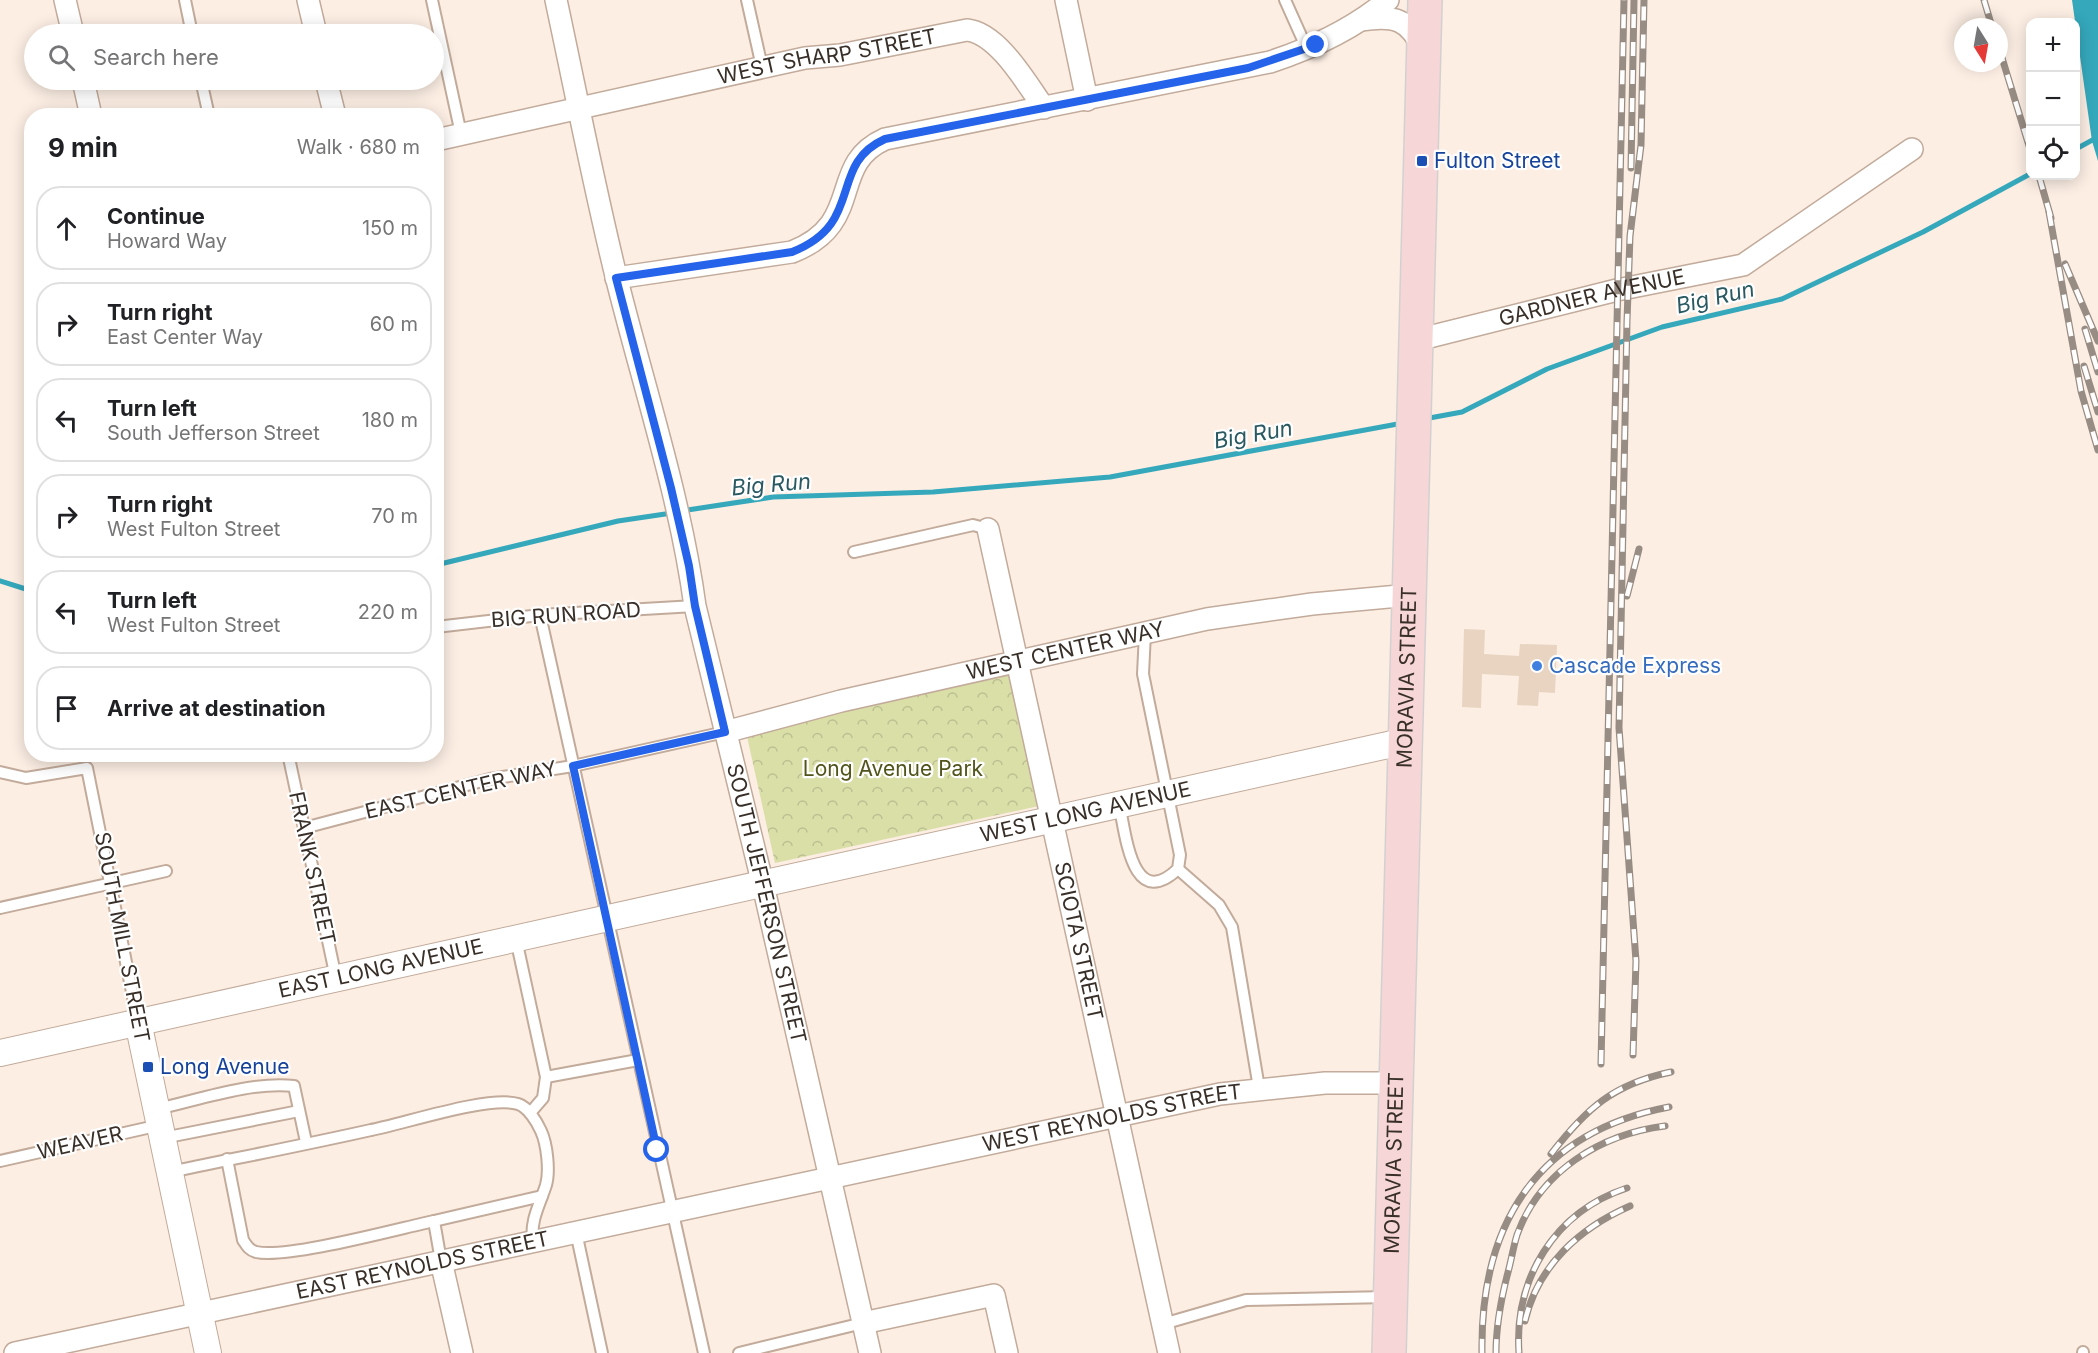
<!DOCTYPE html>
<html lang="en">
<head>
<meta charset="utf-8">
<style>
	:root { --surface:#fff; --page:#f6f6f6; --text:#202124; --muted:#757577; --line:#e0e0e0 }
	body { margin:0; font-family:Inter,sans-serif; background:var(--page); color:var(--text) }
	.controls { position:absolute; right:18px; top:18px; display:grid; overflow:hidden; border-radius:12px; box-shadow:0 3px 15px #0003 }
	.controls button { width:54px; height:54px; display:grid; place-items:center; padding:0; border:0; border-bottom:2px solid var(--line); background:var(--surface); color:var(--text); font:30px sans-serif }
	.compass { position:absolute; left:1954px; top:18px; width:54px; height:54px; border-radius:50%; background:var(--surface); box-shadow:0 3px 15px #0003; rotate:169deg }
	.stop { position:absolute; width:18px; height:18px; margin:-14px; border:4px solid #2563eb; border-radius:50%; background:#fff }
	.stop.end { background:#2563eb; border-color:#fff; box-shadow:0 2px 6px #0008 }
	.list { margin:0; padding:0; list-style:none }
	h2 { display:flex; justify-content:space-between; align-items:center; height:78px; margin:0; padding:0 24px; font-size:26px }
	h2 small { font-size:20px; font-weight:400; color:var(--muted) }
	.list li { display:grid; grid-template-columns:39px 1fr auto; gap:18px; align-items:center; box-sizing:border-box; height:84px; margin:0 12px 12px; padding:0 12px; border:2px solid var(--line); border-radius:24px }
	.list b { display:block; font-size:22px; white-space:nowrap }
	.list p { margin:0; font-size:20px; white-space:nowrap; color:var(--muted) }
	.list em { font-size:20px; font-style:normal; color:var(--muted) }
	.icon { flex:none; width:33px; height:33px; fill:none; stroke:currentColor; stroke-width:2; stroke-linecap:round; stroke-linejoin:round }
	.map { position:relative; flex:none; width:2098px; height:1353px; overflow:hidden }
	.search { position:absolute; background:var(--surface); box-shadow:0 3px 15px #0003; left:24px; top:24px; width:420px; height:66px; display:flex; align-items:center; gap:15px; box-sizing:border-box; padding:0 21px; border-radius:33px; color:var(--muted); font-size:22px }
	.panel { position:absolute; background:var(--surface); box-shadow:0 3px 15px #0003; left:24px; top:108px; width:420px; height:654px; border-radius:24px }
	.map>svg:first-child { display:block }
	.park { fill:url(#park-crowns) }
	.water { fill:#35a8bc }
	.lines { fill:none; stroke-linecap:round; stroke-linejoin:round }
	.stream { stroke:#35a8bc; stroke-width:5 }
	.building { fill:#e8d4c0 }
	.service-casing { stroke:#c2ab9b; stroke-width:14 }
	.minor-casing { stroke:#c2ab9b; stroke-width:24 }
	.tertiary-casing { stroke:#c2ab9b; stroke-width:28 }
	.primary-casing { stroke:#d3d1d0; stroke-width:36 }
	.service { stroke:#fff; stroke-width:10 }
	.minor { stroke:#fff; stroke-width:21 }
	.tertiary { stroke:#fff; stroke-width:26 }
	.primary { stroke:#f6d6d7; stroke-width:33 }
	.rail-casing { stroke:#988d84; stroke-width:7 }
	.rail { stroke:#fefefe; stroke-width:4.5; stroke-dasharray:14; stroke-linecap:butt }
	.route { stroke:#2563eb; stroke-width:8 }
	.transit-dot { fill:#1a4fb4; stroke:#fefefe; stroke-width:2 }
	.shop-dot { fill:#3f7fe0; stroke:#fefefe; stroke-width:2 }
	.labels { text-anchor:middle; stroke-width:4.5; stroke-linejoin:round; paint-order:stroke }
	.street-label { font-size:21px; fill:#382f28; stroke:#fefefe }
	.transit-label { font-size:21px; fill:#164399; stroke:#fefefe; text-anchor:start }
	.shop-label { font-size:21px; fill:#366cbe; stroke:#fefefe; text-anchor:start }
	.park-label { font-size:21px; fill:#52551b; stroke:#fefefe }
	.water-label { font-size:22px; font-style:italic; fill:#2a5962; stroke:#fefefe }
</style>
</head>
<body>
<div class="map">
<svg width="2098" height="1353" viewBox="0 0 2098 1353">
	<defs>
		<pattern id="park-crowns" width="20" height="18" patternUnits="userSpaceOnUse" patternTransform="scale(1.5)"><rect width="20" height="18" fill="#dadfa8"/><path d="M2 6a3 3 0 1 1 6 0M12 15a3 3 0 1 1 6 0" fill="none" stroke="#bcc091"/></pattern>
	</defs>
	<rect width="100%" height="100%" fill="#fceee3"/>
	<!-- park -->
	<polygon class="park" points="1011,675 1039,806 775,863 746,732"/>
	<!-- water -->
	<polygon class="water" points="2072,0 2098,0 2098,161 2092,141"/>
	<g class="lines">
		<!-- stream -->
		<g class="stream">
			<polyline points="2076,149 2098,137"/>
			<polyline points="1424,419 1462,412 1547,369 1662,327 1782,299 1923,232 2030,174"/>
			<polyline points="681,511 773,497 933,492 1110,477 1403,423"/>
			<polyline points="436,565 618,521 672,513"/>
			<polyline points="0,581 32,591"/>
		</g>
	</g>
	<!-- building -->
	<polygon class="building" points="1464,629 1485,630 1484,654 1519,656 1520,644 1557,645 1555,693 1539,692 1538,706 1517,705 1519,676 1482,674 1481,708 1462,707"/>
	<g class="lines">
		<!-- service casing -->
		<g class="service-casing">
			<g id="service">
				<polyline points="185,0 192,34"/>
				<polyline points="432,0 461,134"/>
				<polyline points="747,0 762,67"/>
				<polyline points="1285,0 1307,49"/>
				<polyline points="201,80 209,116"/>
				<polyline points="854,552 973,525 988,529"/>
				<polyline points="540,615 704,1353"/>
				<polyline points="436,627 540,615 695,606"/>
				<polyline points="289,758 336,978"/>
				<polyline points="0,772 26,778 87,768 138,1022"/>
				<path d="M1119 804C1126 835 1132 912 1178 869L1180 855 1143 674 1145 633"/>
				<polyline points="304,828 490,779 573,766 725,732"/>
				<polyline points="1178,869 1219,905 1232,927 1259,1088"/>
				<polyline points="0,908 166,871"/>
				<polyline points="516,939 546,1077 543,1098 530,1113"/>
				<polyline points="546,1077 638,1060"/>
				<path d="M157 1109C198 1100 252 1081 294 1086L306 1142"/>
				<polyline points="163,1138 299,1111"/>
				<path d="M227 1159 243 1240C247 1246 249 1250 256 1252 287 1259 397 1229 434 1221"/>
				<polyline points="0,1161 160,1125"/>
				<path d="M170 1172C237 1158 304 1145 371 1130 403 1124 489 1095 518 1104 528 1107 537 1122 541 1131 547 1144 550 1171 546 1185 540 1204 530 1220 533 1241"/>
				<polyline points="576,1232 602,1353"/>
				<polyline points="441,1261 434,1221 542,1196"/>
				<polyline points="1163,1324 1246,1300 1388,1297"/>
				<polyline points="2083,1352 2083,1353"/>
				<polyline points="739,1353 863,1323"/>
			</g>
		</g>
		<!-- minor casing -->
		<g class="minor-casing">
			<g id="minor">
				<polyline points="65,0 73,34"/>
				<polyline points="308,0 316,34"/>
				<path id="s1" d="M556 0C576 93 594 187 617 280 644 388 680 496 695 606L763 885 870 1353"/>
				<polyline points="1066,0 1087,100"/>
				<path d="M1362 20C1394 15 1410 19 1423 50"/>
				<polyline points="83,80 91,116"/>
				<polyline points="326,80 335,116"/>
				<path id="s2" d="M436 140 805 58 840 55 967 30C998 33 1027 84 1044 108"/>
				<path d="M616 278 792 252C866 223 827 165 885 139L1270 62C1313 48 1353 29 1388 0"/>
				<path id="s3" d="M1417 340 1617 290 1743 265 1912 149"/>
				<path id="s4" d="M988 529 1169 1353"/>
				<path id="s5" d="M725 732 841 701 1207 619 1312 604 1410 595"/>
				<polyline points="441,1261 462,1353"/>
				<polyline points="863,1323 994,1295 1007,1353"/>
				<path id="s6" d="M15 1353 1220 1094 1325 1083H1397"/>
			</g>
		</g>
		<!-- tertiary casing -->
		<g class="tertiary-casing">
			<g id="tertiary">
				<polyline points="138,1022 208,1353"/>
				<path id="s7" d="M0 1053 1406 741"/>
			</g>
		</g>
		<!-- primary casing -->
		<g class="primary-casing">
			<g id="primary">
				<path id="s8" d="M1389 1353 1425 0"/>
			</g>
		</g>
		<!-- service -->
		<use href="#service" class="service"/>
		<!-- minor -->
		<use href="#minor" class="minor"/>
		<!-- tertiary -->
		<use href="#tertiary" class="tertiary"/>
		<!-- primary -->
		<use href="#primary" class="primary"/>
		<!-- rail casing -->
		<g class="rail-casing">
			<g id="rail">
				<polyline points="1984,0 1992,27"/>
				<polyline points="1999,48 2030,149"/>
				<polyline points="1631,168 1634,0"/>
				<polyline points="2039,176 2051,218"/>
				<polyline points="2049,212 2081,391 2098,450"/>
				<polyline points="2065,264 2098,341"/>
				<polyline points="2085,329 2098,372"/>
				<polyline points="2084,366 2098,412"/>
				<polyline points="1627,596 1639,549"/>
				<polyline points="1633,1055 1636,961 1619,728 1627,321 1630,236 1641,145 1644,0"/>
				<polyline points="1601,1064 1624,0"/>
				<path d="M1551 1154C1586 1109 1613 1084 1671 1072"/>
				<path d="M1525 1321C1538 1265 1580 1228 1630 1206"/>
				<path d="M1482 1353C1480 1223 1538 1132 1669 1107"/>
				<path d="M1496 1353C1496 1327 1501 1300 1507 1276 1511 1262 1513 1248 1517 1235 1540 1171 1601 1134 1665 1126"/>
				<path d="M1519 1353C1514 1279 1554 1212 1627 1188"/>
			</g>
		</g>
		<!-- rail -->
		<use href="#rail" class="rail"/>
	</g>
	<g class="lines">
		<!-- route -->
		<path class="route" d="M657 1150 573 766 725 732 695 606 689 566 671 488 616 278 792 252C866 223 827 165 885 139L1248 68 1316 45"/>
	</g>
	<!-- markers -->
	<g class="transit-dot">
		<rect x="1416" y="155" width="12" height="12" rx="3"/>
		<rect x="142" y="1061" width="12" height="12" rx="3"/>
	</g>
	<circle class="shop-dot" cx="1537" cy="666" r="6"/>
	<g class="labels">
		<!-- street labels -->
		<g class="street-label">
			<text dy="7" stroke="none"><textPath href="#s2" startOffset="400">WEST SHARP STREET</textPath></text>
			<text dy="7" stroke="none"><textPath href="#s3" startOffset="180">GARDNER AVENUE</textPath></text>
			<text transform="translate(566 615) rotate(-4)" y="7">BIG RUN ROAD</text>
			<text dy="7" stroke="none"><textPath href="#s5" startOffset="350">WEST CENTER WAY</textPath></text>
			<text dy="7" stroke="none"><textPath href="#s8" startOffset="676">MORAVIA STREET</textPath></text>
			<text transform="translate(461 790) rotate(-13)" y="7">EAST CENTER WAY</text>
			<text dy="7" stroke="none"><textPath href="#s7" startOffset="1112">WEST LONG AVENUE</textPath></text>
			<text transform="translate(312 868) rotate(78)" y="7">FRANK STREET</text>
			<text dy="7" stroke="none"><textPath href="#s1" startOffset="928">SOUTH JEFFERSON STREET</textPath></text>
			<text transform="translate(122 937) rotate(79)" y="7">SOUTH MILL STREET</text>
			<text dy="7" stroke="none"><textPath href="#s4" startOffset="422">SCIOTA STREET</textPath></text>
			<text dy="7" stroke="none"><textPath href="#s7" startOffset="390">EAST LONG AVENUE</textPath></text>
			<text dy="7" stroke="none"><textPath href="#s6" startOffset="1122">WEST REYNOLDS STREET</textPath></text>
			<text transform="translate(80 1143) rotate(-13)" y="7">WEAVER</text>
			<text dy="7" stroke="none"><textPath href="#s8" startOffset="190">MORAVIA STREET</textPath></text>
			<text dy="7" stroke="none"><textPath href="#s6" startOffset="417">EAST REYNOLDS STREET</textPath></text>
		</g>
		<!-- transit labels -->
		<g class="transit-label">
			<text x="1434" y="168">Fulton Street</text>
			<text x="160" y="1074">Long Avenue</text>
		</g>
		<!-- shop labels -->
		<g class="shop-label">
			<text x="1549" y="673">Cascade Express</text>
		</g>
		<!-- park labels -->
		<g class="park-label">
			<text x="893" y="776">Long Avenue Park</text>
		</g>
		<!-- water labels -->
		<g class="water-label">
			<text transform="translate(1715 297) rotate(-13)" y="8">Big Run</text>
			<text transform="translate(1253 434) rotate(-10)" y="8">Big Run</text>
			<text transform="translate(771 484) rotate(-5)" y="8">Big Run</text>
		</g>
	</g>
</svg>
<div class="controls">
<button>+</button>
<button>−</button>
<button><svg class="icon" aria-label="locate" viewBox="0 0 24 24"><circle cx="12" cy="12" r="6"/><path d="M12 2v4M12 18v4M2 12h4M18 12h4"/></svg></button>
</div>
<svg class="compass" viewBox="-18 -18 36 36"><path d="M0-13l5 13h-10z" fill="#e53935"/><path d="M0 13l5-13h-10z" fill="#757577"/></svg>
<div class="stop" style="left:657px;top:1150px"></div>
<div class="stop end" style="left:1316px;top:45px"></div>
<div class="search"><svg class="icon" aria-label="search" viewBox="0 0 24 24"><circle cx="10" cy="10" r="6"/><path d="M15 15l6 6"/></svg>Search here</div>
<section class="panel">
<h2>9 min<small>Walk · 680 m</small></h2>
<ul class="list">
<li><svg class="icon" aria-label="ahead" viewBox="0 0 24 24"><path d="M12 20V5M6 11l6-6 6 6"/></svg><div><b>Continue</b><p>Howard Way</p></div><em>150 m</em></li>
<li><svg class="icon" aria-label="right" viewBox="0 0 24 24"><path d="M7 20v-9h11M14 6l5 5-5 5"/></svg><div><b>Turn right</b><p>East Center Way</p></div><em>60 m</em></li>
<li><svg class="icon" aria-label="left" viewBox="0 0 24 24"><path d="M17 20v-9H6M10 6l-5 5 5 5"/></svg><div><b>Turn left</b><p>South Jefferson Street</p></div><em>180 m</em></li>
<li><svg class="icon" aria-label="right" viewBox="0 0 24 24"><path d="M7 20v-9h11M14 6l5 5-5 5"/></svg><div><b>Turn right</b><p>West Fulton Street</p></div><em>70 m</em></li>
<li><svg class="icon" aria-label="left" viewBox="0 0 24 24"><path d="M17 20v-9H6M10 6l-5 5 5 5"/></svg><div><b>Turn left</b><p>West Fulton Street</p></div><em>220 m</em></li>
<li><svg class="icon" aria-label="arrive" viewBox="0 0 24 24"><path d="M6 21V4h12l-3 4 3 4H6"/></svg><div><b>Arrive at destination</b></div></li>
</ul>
</section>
</div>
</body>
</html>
